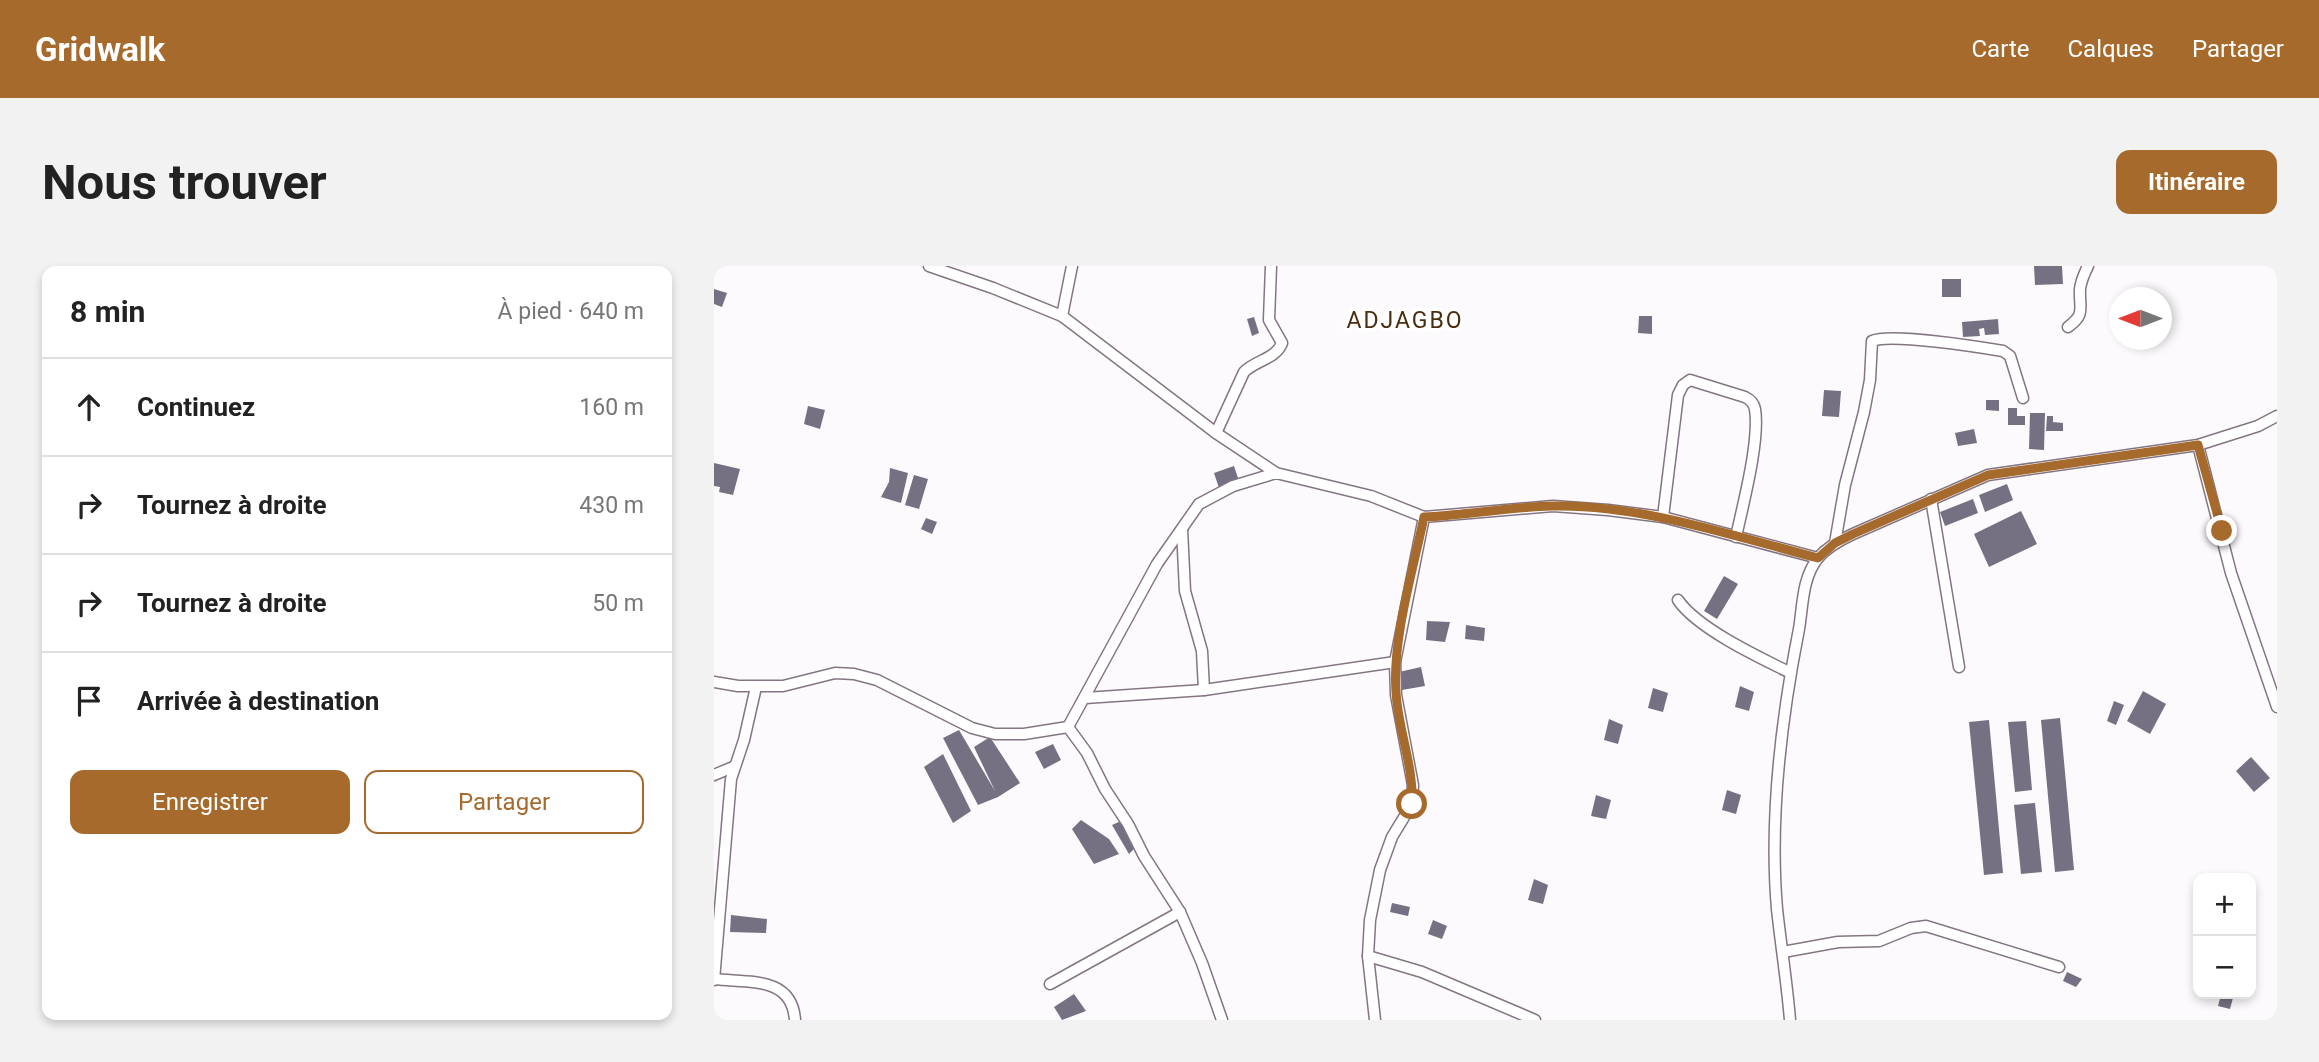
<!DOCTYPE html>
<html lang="fr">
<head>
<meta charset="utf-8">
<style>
	:root { --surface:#fff; --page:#f2f2f2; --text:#222; --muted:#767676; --line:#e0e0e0; --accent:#a76a2d }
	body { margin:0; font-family:Roboto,sans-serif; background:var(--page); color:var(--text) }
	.controls { position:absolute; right:21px; bottom:21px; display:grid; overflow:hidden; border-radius:14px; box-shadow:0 4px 10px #0003 }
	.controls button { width:63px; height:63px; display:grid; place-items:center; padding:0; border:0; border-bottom:2px solid var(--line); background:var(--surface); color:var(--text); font:35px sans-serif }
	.compass { position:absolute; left:1395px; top:21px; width:63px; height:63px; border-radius:50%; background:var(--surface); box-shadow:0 4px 10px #0003; rotate:270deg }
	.stop { position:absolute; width:21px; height:21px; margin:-16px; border:5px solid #a76a2d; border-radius:50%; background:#fff }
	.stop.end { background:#a76a2d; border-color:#fff; box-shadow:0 2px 7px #0008 }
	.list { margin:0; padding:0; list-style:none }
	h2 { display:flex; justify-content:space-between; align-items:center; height:91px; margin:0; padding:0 28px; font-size:30px }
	h2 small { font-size:23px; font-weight:400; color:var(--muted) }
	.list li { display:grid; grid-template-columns:46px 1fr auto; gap:21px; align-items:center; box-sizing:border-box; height:98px; padding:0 28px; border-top:2px solid var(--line) }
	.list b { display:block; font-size:26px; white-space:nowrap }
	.list em { font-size:23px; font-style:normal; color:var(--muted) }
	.actions { display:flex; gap:14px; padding:21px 28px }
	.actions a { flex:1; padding:16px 0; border:2px solid var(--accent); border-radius:14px; text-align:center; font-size:24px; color:var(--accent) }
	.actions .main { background:var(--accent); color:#fff }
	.icon { flex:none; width:38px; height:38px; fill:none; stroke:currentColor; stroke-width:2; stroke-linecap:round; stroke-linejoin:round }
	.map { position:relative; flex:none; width:1563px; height:754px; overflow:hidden; border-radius:14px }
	header { display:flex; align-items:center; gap:42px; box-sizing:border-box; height:98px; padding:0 35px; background:var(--accent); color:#fff }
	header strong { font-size:33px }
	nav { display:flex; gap:38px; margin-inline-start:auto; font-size:24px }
	.intro { display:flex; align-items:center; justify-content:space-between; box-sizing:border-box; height:168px; padding:0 42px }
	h1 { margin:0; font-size:49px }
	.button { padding:18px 32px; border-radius:14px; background:var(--accent); color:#fff; font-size:24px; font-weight:700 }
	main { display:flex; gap:42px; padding:0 42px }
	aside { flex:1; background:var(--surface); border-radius:14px; box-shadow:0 4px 10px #0003 }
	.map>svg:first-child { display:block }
	.building { fill:#757183 }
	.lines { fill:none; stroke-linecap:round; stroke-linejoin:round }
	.minor-casing { stroke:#847583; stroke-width:13 }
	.minor { stroke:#fff; stroke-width:10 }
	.route { stroke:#a76a2d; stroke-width:9 }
	.labels { text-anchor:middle; stroke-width:7; stroke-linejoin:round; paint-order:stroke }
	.quarter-label { font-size:23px; letter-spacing:2px; fill:#4a2d0f; stroke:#fff }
</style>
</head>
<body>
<header>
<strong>Gridwalk</strong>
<nav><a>Carte</a><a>Calques</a><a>Partager</a></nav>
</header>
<div class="intro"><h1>Nous trouver</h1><a class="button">Itinéraire</a></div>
<main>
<aside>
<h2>8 min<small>À pied · 640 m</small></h2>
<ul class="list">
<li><svg class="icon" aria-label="ahead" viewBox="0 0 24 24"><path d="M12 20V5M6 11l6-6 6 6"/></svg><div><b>Continuez</b></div><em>160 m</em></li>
<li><svg class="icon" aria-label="right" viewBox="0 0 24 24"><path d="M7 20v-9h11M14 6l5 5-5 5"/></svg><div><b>Tournez à droite</b></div><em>430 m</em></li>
<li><svg class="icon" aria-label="right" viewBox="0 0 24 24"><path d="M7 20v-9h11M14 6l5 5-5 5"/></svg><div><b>Tournez à droite</b></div><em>50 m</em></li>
<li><svg class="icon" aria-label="arrive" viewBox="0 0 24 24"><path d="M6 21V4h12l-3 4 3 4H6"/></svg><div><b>Arrivée à destination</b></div></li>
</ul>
<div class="actions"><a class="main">Enregistrer</a><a>Partager</a></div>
</aside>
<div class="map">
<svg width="1563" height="754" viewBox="0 0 1563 754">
	<rect width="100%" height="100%" fill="#fdfafd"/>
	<!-- building -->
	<g class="building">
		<polygon points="1320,0 1348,0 1349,18 1321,19"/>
		<rect x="1228" y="13" width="19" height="18"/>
		<polygon points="0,23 13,27 8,41 0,38"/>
		<polygon points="925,50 938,50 938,68 924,67"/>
		<polygon points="540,51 545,67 538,70 533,53"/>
		<polygon points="1284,53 1285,68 1271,69 1270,62 1265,63 1266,70 1249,71 1248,56"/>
		<polygon points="1110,124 1127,125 1125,151 1108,150"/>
		<polygon points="1272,134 1285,134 1285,145 1272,144"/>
		<polygon points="94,140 111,144 106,163 90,158"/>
		<polygon points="1294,142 1303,142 1303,150 1311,150 1311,159 1294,159"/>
		<polygon points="1316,147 1331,147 1330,184 1315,183"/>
		<polygon points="1333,150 1339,150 1339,156 1349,157 1349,165 1332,165"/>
		<polygon points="1260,163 1263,177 1244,180 1241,167"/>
		<polygon points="0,197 26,203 19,229 5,226 6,221 0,220"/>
		<polygon points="520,200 525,215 505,222 500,207"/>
		<polygon points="176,202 194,207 187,237 167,231 175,216"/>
		<polygon points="200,209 214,213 205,243 191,239"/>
		<polygon points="1293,218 1299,234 1271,246 1265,229"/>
		<polygon points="1259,233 1264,247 1231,260 1226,246"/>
		<polygon points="1307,245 1323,278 1275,301 1260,268"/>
		<polygon points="212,252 223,256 218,268 207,263"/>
		<polygon points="1010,310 1024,318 1003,353 990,345"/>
		<polygon points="713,355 736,356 731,376 712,374"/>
		<polygon points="752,359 771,362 770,375 751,373"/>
		<polygon points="707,401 711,420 688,424 685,406"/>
		<polygon points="1026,420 1040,426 1035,445 1021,441"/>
		<polygon points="939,422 954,427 949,446 934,442"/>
		<polygon points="1429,425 1452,438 1436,468 1413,455"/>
		<polygon points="1400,435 1410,439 1402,459 1393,455"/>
		<polygon points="1346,452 1360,604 1341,606 1327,454"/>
		<polygon points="895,453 909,459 904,478 890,474"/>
		<polygon points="1275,454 1289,607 1270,609 1255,456"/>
		<polygon points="1312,455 1318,524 1301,526 1294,456"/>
		<polygon points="245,464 281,525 260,481 276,471 306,517 284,531 264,539 229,472"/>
		<polygon points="339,478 347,494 330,503 321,486"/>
		<polygon points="229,488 257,545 239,557 210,501"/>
		<polygon points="1537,491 1556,512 1540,526 1522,505"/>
		<polygon points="1013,524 1027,529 1022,548 1008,544"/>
		<polygon points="882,529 897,534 892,553 877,550"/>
		<polygon points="1321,537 1328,606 1307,608 1300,539"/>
		<polygon points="367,554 395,573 405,588 380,598 358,563"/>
		<polygon points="407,555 421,582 415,588 398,559"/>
		<polygon points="820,613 834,619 829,638 814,634"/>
		<polygon points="678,637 696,641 694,650 676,646"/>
		<polygon points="17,649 53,653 52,667 16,666"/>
		<polygon points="719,654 733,660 728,673 714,668"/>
		<polygon points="1353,706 1368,713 1362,721 1349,715"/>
		<polygon points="360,728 372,745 348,754 340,741"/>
		<polygon points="1507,729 1519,732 1516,743 1504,740"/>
	</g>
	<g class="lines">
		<!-- minor casing -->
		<g class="minor-casing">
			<g id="minor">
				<polyline points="215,0 279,22 348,50 502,167 562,207"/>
				<polyline points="348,50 358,0"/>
				<path d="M1354 61C1372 48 1365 43 1366 23 1367 15 1370 8 1374 0"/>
				<path d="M502 167 530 106C542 94 562 93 568 77L555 54 557 0"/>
				<polyline points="1484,179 1517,307 1563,441"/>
				<polyline points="1217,233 1245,401"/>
				<path d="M949 251 964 129 969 119 976 114 1031 131C1037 134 1040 137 1041 143 1046 175 1029 238 1022 271"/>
				<polyline points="468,263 471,325 488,385 490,424"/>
				<path d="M1121 277 1131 219 1150 146 1156 114 1158 75C1177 67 1265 81 1289 85L1296 90 1309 132"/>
				<path d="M964 334C983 362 1044 391 1075 406"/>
				<polyline points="0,416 24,420 69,420 121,407 140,408 163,414 258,462 281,468 310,468 354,461 443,298 485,238 519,220 562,207 657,230 710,251 839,240 894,244 949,251 1104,292"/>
				<polyline points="371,432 490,424 681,396"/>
				<polyline points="354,461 373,487 391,523 414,558 430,590 466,646 488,697 508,754"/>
				<polyline points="0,509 19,501"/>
				<polyline points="1069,686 1124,676 1165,675 1197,662 1212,660 1345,701"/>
				<polyline points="654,690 708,706 821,754"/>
				<path d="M0 713C35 717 78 710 81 754"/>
				<polyline points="0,714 17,513 30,474 42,421"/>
				<polyline points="336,718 466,646"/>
				<polyline points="661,754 654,690 656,654 666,604 678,571 698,538 699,519 682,429 681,396 710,251"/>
				<path d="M1076 754C1073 717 1067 680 1063 643 1055 550 1067 454 1085 363 1089 339 1088 312 1104 292 1113 281 1126 274 1139 268L1274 209 1484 179 1544 160 1563 150"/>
			</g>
		</g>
		<!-- minor -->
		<use href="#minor" class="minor"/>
	</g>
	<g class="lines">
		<!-- route -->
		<path class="route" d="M698 538C700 500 684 464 682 426 678 374 699 304 710 251 753 249 795 241 838 240 926 238 1019 270 1104 292L1121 277 1139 268 1274 209 1484 179 1508 265"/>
	</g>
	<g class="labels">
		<!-- quarter labels -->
		<g class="quarter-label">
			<text x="691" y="62">ADJAGBO</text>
		</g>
	</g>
</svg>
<div class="controls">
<button>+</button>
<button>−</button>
</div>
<svg class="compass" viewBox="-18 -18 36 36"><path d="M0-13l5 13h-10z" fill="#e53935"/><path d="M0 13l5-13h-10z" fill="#767676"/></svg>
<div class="stop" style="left:698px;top:538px"></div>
<div class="stop end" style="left:1508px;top:265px"></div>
</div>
</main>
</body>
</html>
